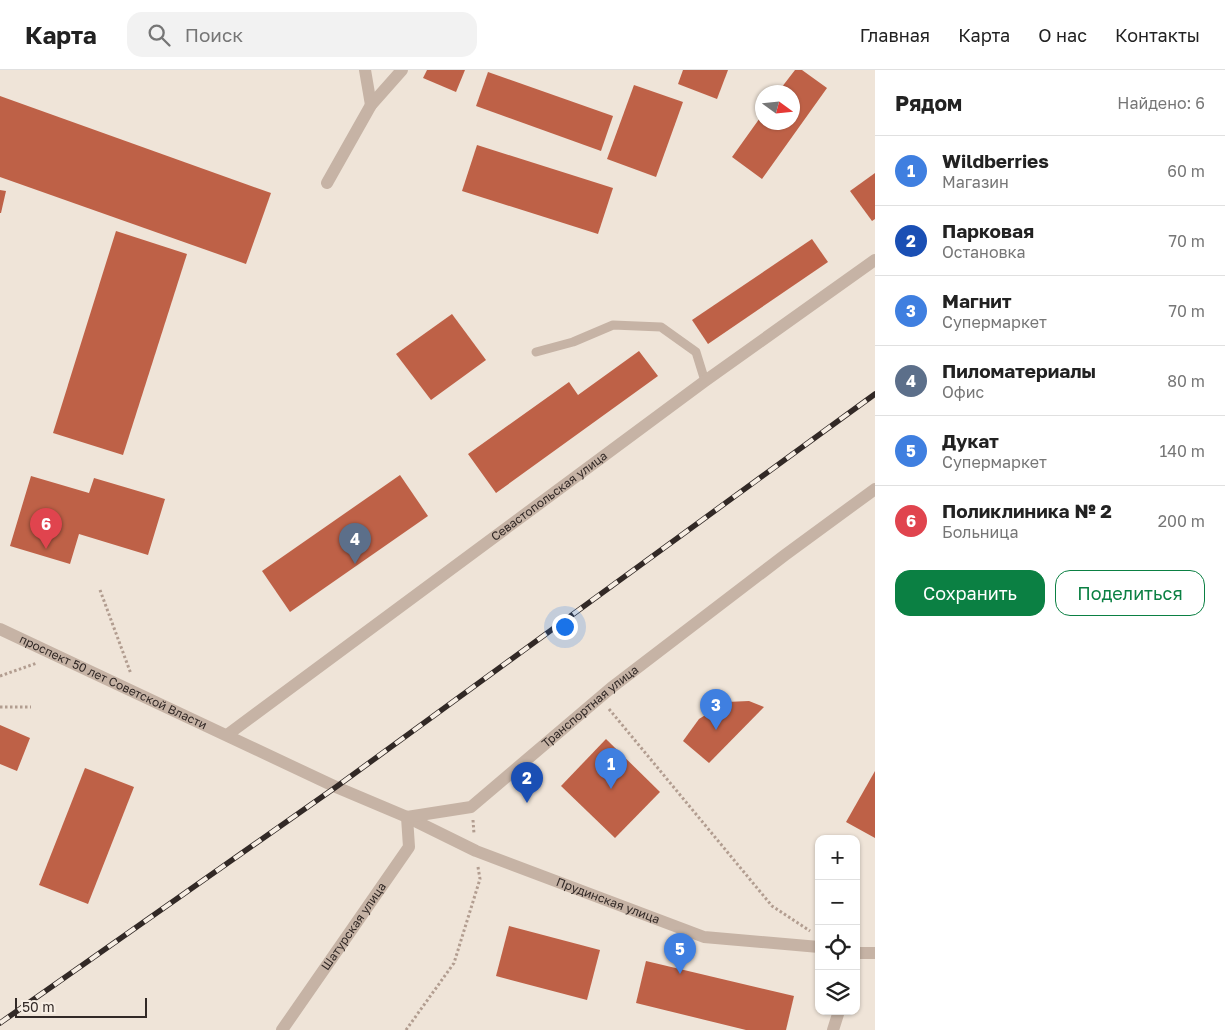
<!DOCTYPE html>
<html lang="ru">
<head>
<meta charset="utf-8">
<style>
	:root { --surface:#fff; --page:#f2f2f2; --text:#222; --muted:#767676; --line:#e0e0e0; --accent:#0b8043 }
	body { margin:0; font-family:"Golos Text",sans-serif; background:var(--page); color:var(--text) }
	.controls { position:absolute; right:15px; bottom:15px; display:grid; overflow:hidden; border-radius:10px; box-shadow:0 1px 4px #0004 }
	.controls button { width:45px; height:45px; display:grid; place-items:center; padding:0; border:0; border-bottom:1px solid var(--line); background:var(--surface); color:var(--text); font:25px sans-serif }
	.compass { position:absolute; left:755px; top:15px; width:45px; height:45px; border-radius:50%; background:var(--surface); box-shadow:0 1px 4px #0004; rotate:105deg }
	.scale { position:absolute; left:15px; bottom:12px; width:132px; box-sizing:border-box; padding-left:5px; border:2px solid #322926; border-top:0; font-size:14px; line-height:18px; white-space:nowrap; color:#322926; -webkit-text-stroke:4px #f7eee4; paint-order:stroke }
	.you { position:absolute; left:564px; top:556px; width:18px; height:18px; margin:-12px; border:4px solid #fff; border-radius:50%; background:#1a73e8; box-shadow:0 0 0 8px #1a73e833 }
	.badge { display:grid; place-items:center; width:32px; height:32px; border-radius:50%; background:var(--accent); color:#fff; font-size:16px; font-weight:700 }
	.pin { position:absolute; translate:-50% -41px; filter:drop-shadow(0 1px 2px #0008) }
	.pin::after { content:''; position:absolute; top:26px; width:18px; height:15px; background:inherit; clip-path:polygon(0 0,100% 0,50% 100%) }
	.list { margin:0; padding:0; list-style:none }
	h2 { display:flex; justify-content:space-between; align-items:center; height:65px; margin:0; padding:0 20px; font-size:21px }
	h2 small { font-size:16px; font-weight:400; color:var(--muted) }
	.list li { display:grid; grid-template-columns:32px 1fr auto; gap:15px; align-items:center; box-sizing:border-box; height:70px; padding:0 20px; border-top:1px solid var(--line) }
	.list b { display:block; font-size:19px; white-space:nowrap }
	.list p { margin:0; font-size:16px; white-space:nowrap; color:var(--muted) }
	.list em { font-size:16px; font-style:normal; color:var(--muted) }
	.actions { display:flex; gap:10px; padding:15px 20px }
	.actions a { flex:1; padding:11px 0; border:1px solid var(--accent); border-radius:15px; text-align:center; font-size:18px; color:var(--accent) }
	.actions .main { background:var(--accent); color:#fff }
	.icon { flex:none; width:28px; height:28px; fill:none; stroke:currentColor; stroke-width:2; stroke-linecap:round; stroke-linejoin:round }
	.map { position:relative; flex:none; width:875px; height:960px; overflow:hidden }
	header { display:flex; align-items:center; gap:30px; box-sizing:border-box; height:70px; padding:0 25px; background:var(--surface); border-bottom:1px solid var(--line) }
	header strong { font-size:24px }
	nav { display:flex; gap:28px; margin-inline-start:auto; font-size:18px }
	.search { width:350px; height:45px; background:var(--page); display:flex; align-items:center; gap:12px; box-sizing:border-box; padding:0 18px; border-radius:15px; color:var(--muted); font-size:19px }
	main { display:flex }
	aside { flex:1; background:var(--surface) }
	.map>svg:first-child { display:block }
	.building { fill:#be6147 }
	.lines { fill:none; stroke-linecap:round; stroke-linejoin:round }
	.path { stroke:#b29d90; stroke-width:3; stroke-dasharray:2.5 2.5; stroke-linecap:butt }
	.service { stroke:#c6b3a5; stroke-width:9 }
	.minor { stroke:#c6b3a5; stroke-width:12 }
	.tertiary { stroke:#c6b3a5; stroke-width:12 }
	.rail-casing { stroke:#322926; stroke-width:5.5 }
	.rail { stroke:#f7eee4; stroke-width:4; stroke-dasharray:11; stroke-linecap:butt }
	.labels { text-anchor:middle; stroke-width:4.5; stroke-linejoin:round; paint-order:stroke }
	.street-label { font-size:12px; fill:#322926; stroke:#f7eee4 }
</style>
</head>
<body>
<header>
<strong>Карта</strong>
<div class="search"><svg class="icon" aria-label="search" viewBox="0 0 24 24"><circle cx="10" cy="10" r="6"/><path d="M15 15l6 6"/></svg>Поиск</div>
<nav><a>Главная</a><a>Карта</a><a>О нас</a><a>Контакты</a></nav>
</header>
<main>
<div class="map">
<svg width="875" height="960" viewBox="0 0 875 960">
	<rect width="100%" height="100%" fill="#efe4d8"/>
	<!-- building -->
	<g class="building">
		<polygon points="427,0 465,0 456,22 423,8"/>
		<polygon points="683,0 728,0 717,29 678,14"/>
		<polygon points="795,0 802,0 827,18 762,109 732,87 762,45 762,52 792,52 792,22 778,22"/>
		<polygon points="488,2 613,46 601,81 476,36"/>
		<polygon points="634,15 683,32 656,107 607,89"/>
		<polygon points="0,26 271,123 246,194 0,107"/>
		<polygon points="477,75 613,118 598,164 462,121"/>
		<polygon points="875,103 875,149 872,151 850,121"/>
		<polygon points="0,120 6,121 1,143 0,143"/>
		<polygon points="116,161 187,184 123,385 53,363"/>
		<polygon points="812,169 828,192 708,274 692,250"/>
		<polygon points="452,244 486,290 431,330 396,284"/>
		<polygon points="639,281 658,306 496,423 468,384 569,312 578,325"/>
		<polygon points="400,405 428,446 290,542 262,501"/>
		<polygon points="31,406 89,423 94,408 165,429 148,485 79,464 70,494 10,476"/>
		<polygon points="749,631 764,637 709,693 683,671 699,649 726,632"/>
		<polygon points="0,655 30,668 17,701 0,694"/>
		<polygon points="606,669 660,722 615,768 561,716"/>
		<polygon points="85,698 134,717 88,834 39,815"/>
		<polygon points="875,701 875,768 846,752"/>
		<polygon points="509,856 600,880 587,930 496,906"/>
		<polygon points="646,891 794,926 786,960 746,960 636,933"/>
	</g>
	<g class="lines">
		<!-- path -->
		<g class="path">
			<polyline points="100,520 131,604"/>
			<polyline points="0,606 37,593"/>
			<polyline points="0,637 31,637"/>
			<polyline points="609,639 772,836 810,861"/>
			<polyline points="473,750 474,764"/>
			<polyline points="406,960 454,893 480,809 478,797"/>
		</g>
		<!-- service -->
		<polyline class="service" points="536,282 573,272 613,255 661,257 696,282 705,311"/>
		<!-- minor -->
		<g class="minor">
			<polyline points="365,0 371,35"/>
			<polyline points="327,113 371,35 402,0"/>
			<path id="s1" d="M227 665 705 311 875 190"/>
			<path id="s2" d="M407 747 476 781 704 867 819 877"/>
			<polyline points="856,883 875,883"/>
			<path id="s3" d="M282 960 409 777 407 747"/>
			<polyline points="833,960 839,941"/>
		</g>
		<!-- tertiary -->
		<path class="tertiary" id="s4" d="M0 559 336 717 407 747 471 737 611 618 785 485 875 419"/>
		<!-- rail casing -->
		<g class="rail-casing">
			<polyline id="rail" points="0,953 336,717 875,324"/>
		</g>
		<!-- rail -->
		<use href="#rail" class="rail"/>
	</g>
	<g class="labels">
		<!-- street labels -->
		<g class="street-label">
			<text dy="4" stroke="none"><textPath href="#s1" startOffset="401">Севастопольская улица</textPath></text>
			<text dy="4" stroke="none"><textPath href="#s4" startOffset="125">проспект 50 лет Советской Власти</textPath></text>
			<text dy="4" stroke="none"><textPath href="#s4" startOffset="669">Транспортная улица</textPath></text>
			<text dy="4" stroke="none"><textPath href="#s2" startOffset="218">Прудинская улица</textPath></text>
			<text dy="4" stroke="none"><textPath href="#s3" startOffset="126">Шатурская улица</textPath></text>
		</g>
	</g>
</svg>
<div class="controls">
<button>+</button>
<button>−</button>
<button><svg class="icon" aria-label="locate" viewBox="0 0 24 24"><circle cx="12" cy="12" r="6"/><path d="M12 2v4M12 18v4M2 12h4M18 12h4"/></svg></button>
<button><svg class="icon" aria-label="layers" viewBox="0 0 24 24"><path d="M12 4l9 5-9 5-9-5zM3 14l9 5 9-5"/></svg></button>
</div>
<svg class="compass" viewBox="-18 -18 36 36"><path d="M0-13l5 13h-10z" fill="#e53935"/><path d="M0 13l5-13h-10z" fill="#767676"/></svg>
<div class="scale">50 m</div>
<div class="you"></div>
<div class="pin badge" style="left:611px;top:719px;background:#3f7fe0">1</div>
<div class="pin badge" style="left:527px;top:733px;background:#1a4fb4">2</div>
<div class="pin badge" style="left:716px;top:660px;background:#3f7fe0">3</div>
<div class="pin badge" style="left:355px;top:494px;background:#5c6f8a">4</div>
<div class="pin badge" style="left:680px;top:904px;background:#3f7fe0">5</div>
<div class="pin badge" style="left:46px;top:479px;background:#e0444e">6</div>
</div>
<aside>
<h2>Рядом<small>Найдено: 6</small></h2>
<ul class="list">
<li><span class="badge" style="background:#3f7fe0">1</span><div><b>Wildberries</b><p>Магазин</p></div><em>60 m</em></li>
<li><span class="badge" style="background:#1a4fb4">2</span><div><b>Парковая</b><p>Остановка</p></div><em>70 m</em></li>
<li><span class="badge" style="background:#3f7fe0">3</span><div><b>Магнит</b><p>Супермаркет</p></div><em>70 m</em></li>
<li><span class="badge" style="background:#5c6f8a">4</span><div><b>Пиломатериалы</b><p>Офис</p></div><em>80 m</em></li>
<li><span class="badge" style="background:#3f7fe0">5</span><div><b>Дукат</b><p>Супермаркет</p></div><em>140 m</em></li>
<li><span class="badge" style="background:#e0444e">6</span><div><b>Поликлиника № 2</b><p>Больница</p></div><em>200 m</em></li>
</ul>
<div class="actions"><a class="main">Сохранить</a><a>Поделиться</a></div>
</aside>
</main>
</body>
</html>
